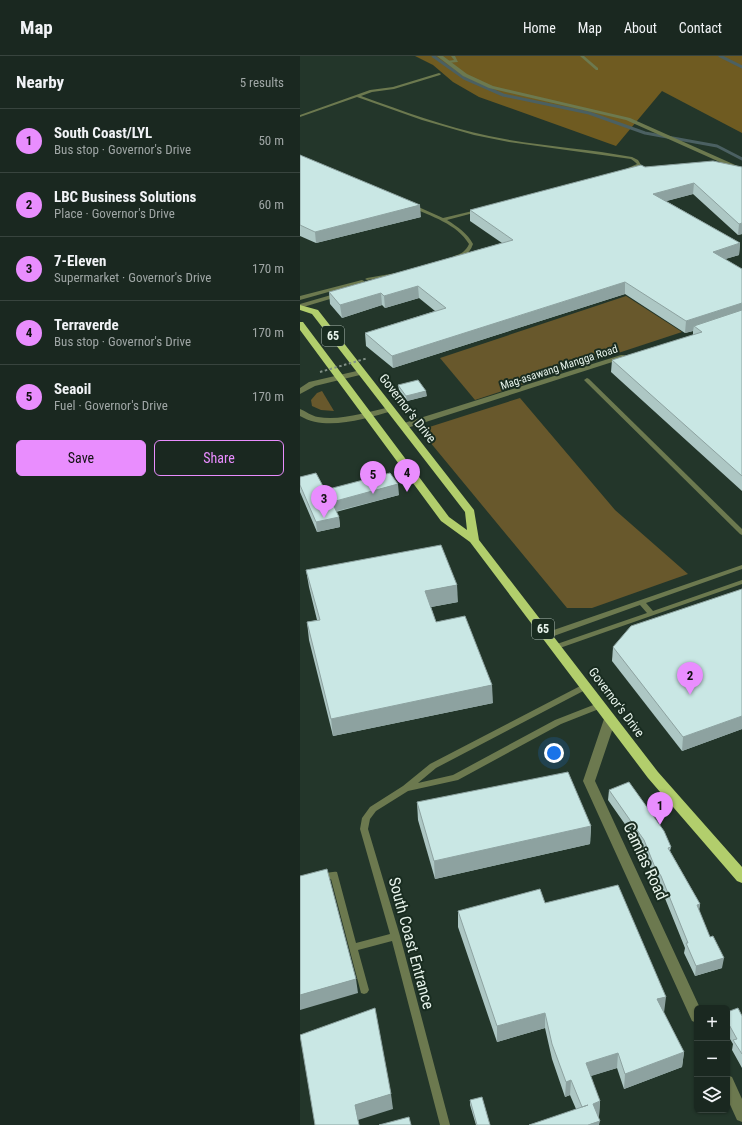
<!DOCTYPE html>
<html lang="en">
<head>
<meta charset="utf-8">
<style>
	:root { --surface:#1a2820; --page:#27342d; --text:#f1f3f6; --muted:#9fa6a5; --line:#38443e; --accent:#e98dfe }
	body { margin:0; font-family:"Roboto Condensed",sans-serif; background:var(--page); color:var(--text) }
	.controls { position:absolute; right:12px; bottom:12px; display:grid; overflow:hidden; border-radius:6px; box-shadow:0 1px 3px #0004 }
	.controls button { width:36px; height:36px; display:grid; place-items:center; padding:0; border:0; border-bottom:1px solid var(--line); background:var(--surface); color:var(--text); font:20px sans-serif }
	.you { position:absolute; left:254px; top:697px; width:14px; height:14px; margin:-10px; border:3px solid #fff; border-radius:50%; background:#1a73e8; box-shadow:0 0 0 6px #1a73e833 }
	.badge { display:grid; place-items:center; width:26px; height:26px; border-radius:50%; background:var(--accent); color:#111; font-size:13px; font-weight:700 }
	.pin { position:absolute; translate:-50% -33px; filter:drop-shadow(0 1px 2px #0008) }
	.pin::after { content:''; position:absolute; top:21px; width:14px; height:12px; background:inherit; clip-path:polygon(0 0,100% 0,50% 100%) }
	.list { margin:0; padding:0; list-style:none }
	h2 { display:flex; justify-content:space-between; align-items:center; height:52px; margin:0; padding:0 16px; font-size:17px }
	h2 small { font-size:13px; font-weight:400; color:var(--muted) }
	.list li { display:grid; grid-template-columns:26px 1fr auto; gap:12px; align-items:center; box-sizing:border-box; height:64px; padding:0 16px; border-top:1px solid var(--line) }
	.list b { display:block; font-size:15px; white-space:nowrap }
	.list p { margin:0; font-size:13px; white-space:nowrap; color:var(--muted) }
	.list em { font-size:13px; font-style:normal; color:var(--muted) }
	.actions { display:flex; gap:8px; padding:12px 16px }
	.actions a { flex:1; padding:9px 0; border:1px solid var(--accent); border-radius:6px; text-align:center; font-size:14px; color:var(--accent) }
	.actions .main { background:var(--accent); color:#111 }
	.icon { flex:none; width:22px; height:22px; fill:none; stroke:currentColor; stroke-width:2; stroke-linecap:round; stroke-linejoin:round }
	.map { position:relative; flex:none; width:442px; height:1069px; overflow:hidden }
	header { display:flex; align-items:center; gap:24px; box-sizing:border-box; height:56px; padding:0 20px; background:var(--surface); border-bottom:1px solid var(--line) }
	header strong { font-size:19px }
	nav { display:flex; gap:22px; margin-inline-start:auto; font-size:14px }
	main { display:flex }
	aside { flex:1; background:var(--surface) }
	.map>svg:first-child { display:block }
	.green { fill:#68582c }
	.forest { fill:#6f5b21 }
	.lines { fill:none; stroke-linecap:round; stroke-linejoin:round }
	.stream { stroke:#4b6062; stroke-width:3 }
	.service { fill:#6c794f; fill-rule:evenodd }
	.minor { fill:#6c794f; fill-rule:evenodd }
	.trunk { fill:#b2ce6c; fill-rule:evenodd }
	.path-bridge { stroke:#829187; stroke-width:2; stroke-dasharray:2.5 2.5; stroke-linecap:butt }
	.wall { fill:#adc7c4 }
	.shaded-wall { fill:#8da2a0 }
	.building { fill:#c9e7e4; stroke:#8da2a0 }
	.labels { text-anchor:middle; stroke-width:4; stroke-linejoin:round; paint-order:stroke }
	.far-street-label { font-size:11px; fill:#e8f4ec; stroke:#192c20 }
	.shield { fill:#192c20; stroke:#aab8af; stroke-width:1 }
	.shield-label { font-size:12px; font-weight:bold; fill:#e8f4ec }
	.street-label { font-size:13px; fill:#e8f4ec; stroke:#192c20 }
	.near-street-label { font-size:16px; fill:#e8f4ec; stroke:#192c20 }
</style>
</head>
<body>
<header>
<strong>Map</strong>
<nav><a>Home</a><a>Map</a><a>About</a><a>Contact</a></nav>
</header>
<main>
<aside>
<h2>Nearby<small>5 results</small></h2>
<ul class="list">
<li><span class="badge">1</span><div><b>South Coast/LYL</b><p>Bus stop · Governor's Drive</p></div><em>50 m</em></li>
<li><span class="badge">2</span><div><b>LBC Business Solutions</b><p>Place · Governor's Drive</p></div><em>60 m</em></li>
<li><span class="badge">3</span><div><b>7-Eleven</b><p>Supermarket · Governor's Drive</p></div><em>170 m</em></li>
<li><span class="badge">4</span><div><b>Terraverde</b><p>Bus stop · Governor's Drive</p></div><em>170 m</em></li>
<li><span class="badge">5</span><div><b>Seaoil</b><p>Fuel · Governor's Drive</p></div><em>170 m</em></li>
</ul>
<div class="actions"><a class="main">Save</a><a>Share</a></div>
</aside>
<div class="map">
<svg width="442" height="1069" viewBox="0 0 442 1069">
	<rect width="100%" height="100%" fill="#23362a"/>
	<!-- green -->
	<g class="green">
		<polygon points="326,240 382,276 175,344 140,302"/>
		<polygon points="22,335 34,355 21,354 12,350 11,344 17,337"/>
		<polygon points="220,342 315,454 388,518 292,552 267,552 120,374"/>
	</g>
	<!-- forest -->
	<polygon class="forest" points="115,0 442,0 442,77 362,35 316,90 179,41 153,26 133,9"/>
	<g class="lines">
		<!-- stream -->
		<g class="stream">
			<polyline points="133,0 164,22 203,39 289,57 345,77 417,90 442,103"/>
			<polyline points="420,0 442,11"/>
		</g>
		<!-- service -->
		<g class="service">
			<polygon points="151,0 155,0 158,6 147,7 147,5 154,4"/>
			<polygon points="280,0 284,0 298,12 298,14 296,14"/>
			<path d="M139 17 141 18 140 19 94 33 72 36 61 40C103 55 145 71 189 80 236 90 285 92 332 101L338 104 341 109 330 114H328V112L337 108 335 106 331 103 209 86 174 79 122 64 57 41 0 61V59L70 34 93 31Z"/>
			<path d="M110 149H114L143 162 181 153V155L147 164C158 171 167 177 173 188 170 197 164 202 154 202V200C161 198 166 195 169 188 157 168 131 160 110 151Z"/>
			<polygon points="96,217 98,217 98,219 67,224 65,223 67,222"/>
			<polygon points="62,224 64,225 64,226 0,244 0,240"/>
			<polygon points="38,237 41,239 40,240 0,252 0,248"/>
			<polygon points="287,322 289,323 442,473 442,479 440,478 285,325 284,324"/>
			<polygon points="442,509 442,513 346,547 353,555 442,524 442,528 257,593 254,593 253,591 254,589 347,557 340,549 251,581 248,581 244,579 245,577"/>
			<path d="M286 627 289 628 290 630 289 632 136 712 118 727 153 719 255 664 301 646 304 647 305 649 304 651 261 668 158 724 108 735 76 755 70 763 68 773 100 880 150 1069H140L92 885 58 894 69 934 67 937 64 938 61 937 31 823 22 826 19 825 18 822 19 819C24 818 32 815 37 816L56 887 90 878 60 773 62 762 70 751 103 730 130 708Z"/>
		</g>
		<!-- minor -->
		<g class="minor">
			<polygon points="137,0 143,0 167,18 193,30 330,62 442,112 442,116 326,64 189,32 163,20"/>
			<polygon points="321,299 324,299 328,301 107,372 101,372 100,370 101,368"/>
			<polygon points="61,314 64,314 64,318 15,330 0,338 0,332 9,326"/>
			<path d="M90 351 94 353 93 355C65 362 27 376 0 360V353C6 355 11 360 18 361 41 365 67 356 90 351Z"/>
			<polygon points="310,659 314,660 316,663 295,725 400,952 397,952 397,967 392,965 283,725 304,663 306,660"/>
			<polygon points="427,1019 432,1021 442,1043 442,1066 437,1064 427,1042"/>
		</g>
		<!-- trunk -->
		<polygon class="trunk" points="0,249 18,254 174,454 179,484 358,716 442,811 442,827 437,825 348,722 170,486 141,465 0,274 0,266 3,266 149,461 167,474 165,456 12,258 0,254"/>
		<!-- path-bridge -->
		<polyline class="path-bridge" points="20,316 68,302"/>
	</g>
	<!-- wall -->
	<g class="wall">
		<polygon points="0,99 121,161 16,187 0,180"/>
		<polygon points="345,111 442,111 442,178 438,179 393,138 366,145 440,187 439,199 425,203 442,213 442,435 311,316 312,304 393,279 393,275 385,277 325,238 93,312 66,290 65,277 135,255 119,242 85,252 82,249 42,262 30,248 29,236 202,187 170,165 170,154"/>
		<polygon points="98,329 127,340 107,345 99,334"/>
		<polygon points="0,429 25,434 99,439 36,456 39,461 40,471 17,476 0,436"/>
		<polygon points="6,514 158,546 131,551 136,566 193,647 33,680 9,584 7,566 17,564 9,531"/>
		<polygon points="442,533 442,673 382,695 312,605 313,591"/>
		<polygon points="309,734 371,791 370,795 400,848 399,855 422,912 395,920 384,897 385,892 360,830 353,819 343,794 308,744"/>
		<polygon points="117,746 291,770 290,788 135,823 118,764"/>
		<polygon points="245,847 364,957 384,996 382,1011 324,1033 317,1012 290,1020 300,1045 299,1060 298,1061 276,1053 270,1039 265,1041 252,1003 245,972 197,986 158,871 158,855"/>
		<polygon points="427,956 442,960 442,1012 432,994 433,988 427,978"/>
		<polygon points="170,1044 190,1069 176,1069 170,1049"/>
	</g>
	<!-- shaded-wall -->
	<g class="shaded-wall">
		<polygon points="394,127 393,138 352,149 353,138"/>
		<polygon points="120,149 121,161 16,187 15,176"/>
		<polygon points="442,167 442,178 438,179 439,168"/>
		<polygon points="440,187 439,199 412,207 413,196"/>
		<polygon points="325,226 325,238 93,312 92,300"/>
		<polygon points="118,230 119,242 85,252 84,240"/>
		<polygon points="81,237 82,249 42,262 40,249"/>
		<polygon points="442,247 442,259 394,270 393,275 385,277 386,265"/>
		<polygon points="126,335 127,340 107,345 106,340"/>
		<polygon points="98,428 99,439 33,456 32,446"/>
		<polygon points="39,461 40,471 17,476 16,466"/>
		<polygon points="157,529 158,546 126,552 125,535"/>
		<polygon points="192,629 193,647 33,680 31,663"/>
		<polygon points="442,660 442,673 382,695 383,681"/>
		<polygon points="291,770 290,788 135,823 134,805"/>
		<polygon points="400,848 398,858 397,849"/>
		<polygon points="424,902 422,912 395,920 396,910"/>
		<polygon points="56,923 58,937 0,954 0,939"/>
		<polygon points="366,941 364,957 357,943"/>
		<polygon points="245,957 245,972 197,986 197,970"/>
		<polygon points="384,996 382,1011 324,1033 325,1018"/>
		<polygon points="318,997 317,1012 285,1022 286,1007"/>
		<polygon points="271,1024 270,1039 265,1041 266,1026"/>
		<polygon points="91,1038 93,1053 58,1064 55,1049"/>
		<polygon points="300,1045 299,1060 292,1062 293,1048"/>
		<polygon points="300,1065 299,1069 288,1069"/>
	</g>
	<!-- building -->
	<g class="building">
		<polygon points="0,99 120,149 15,176 0,169"/>
		<polygon points="413,105 442,111 442,167 439,168 394,127 353,138 440,187 413,196 442,213 442,247 386,265 325,226 92,300 65,277 146,252 118,230 84,240 81,237 40,249 29,236 213,184 170,154 341,109 345,111"/>
		<polygon points="442,254 442,420 312,304 402,276 394,270"/>
		<polygon points="118,324 126,335 106,340 98,329"/>
		<polygon points="16,417 25,434 90,417 98,428 32,446 39,461 16,466 0,429 0,421"/>
		<polygon points="141,489 157,529 125,535 136,566 165,560 192,629 31,663 7,566 20,564 6,514"/>
		<polygon points="442,533 442,660 383,681 313,591 331,570"/>
		<polygon points="268,716 291,770 134,805 117,746"/>
		<polygon points="329,726 364,775 371,791 368,792 400,848 397,849 410,881 413,880 424,902 396,910 386,887 388,887 361,820 354,809 344,784 309,734"/>
		<polygon points="27,813 56,923 0,939 0,820"/>
		<polygon points="318,829 366,941 357,943 384,996 325,1018 318,997 286,1007 300,1045 293,1048 300,1065 288,1069 229,1069 288,1049 282,1051 271,1024 266,1026 252,988 245,957 197,970 158,855 240,833 245,847"/>
		<polygon points="75,952 91,1038 55,1049 59,1069 15,1069 0,979"/>
		<polygon points="438,952 442,960 442,998 433,984 437,983 427,965 427,956"/>
		<polygon points="182,1041 190,1069 177,1069 170,1044"/>
		<polygon points="109,1061 111,1069 79,1069"/>
	</g>
	<g class="labels">
		<!-- far-street labels -->
		<g class="far-street-label">
			<text transform="translate(259 311) rotate(-18)" y="4">Mag-asawang Mangga Road</text>
		</g>
		<!-- shield labels -->
		<g class="shield">
			<rect x="22" y="270" width="22" height="20" rx="3"/>
			<rect x="232" y="563" width="22" height="20" rx="3"/>
		</g>
		<g class="shield-label">
			<text x="33" y="284">65</text>
			<text x="243" y="577">65</text>
		</g>
		<!-- street labels -->
		<g class="street-label">
			<text transform="translate(108 352) rotate(52)" y="5">Governor's Drive</text>
			<text transform="translate(317 646) rotate(53)" y="5">Governor's Drive</text>
		</g>
		<!-- near-street labels -->
		<g class="near-street-label">
			<text transform="translate(346 805) rotate(65)" y="6">Camias Road</text>
			<text transform="translate(112 887) rotate(75)" y="6">South Coast Entrance</text>
		</g>
	</g>
</svg>
<div class="controls">
<button>+</button>
<button>−</button>
<button><svg class="icon" aria-label="layers" viewBox="0 0 24 24"><path d="M12 4l9 5-9 5-9-5zM3 14l9 5 9-5"/></svg></button>
</div>
<div class="you"></div>
<div class="pin badge" style="left:360px;top:769px">1</div>
<div class="pin badge" style="left:390px;top:639px">2</div>
<div class="pin badge" style="left:24px;top:462px">3</div>
<div class="pin badge" style="left:107px;top:436px">4</div>
<div class="pin badge" style="left:73px;top:438px">5</div>
</div>
</main>
</body>
</html>
